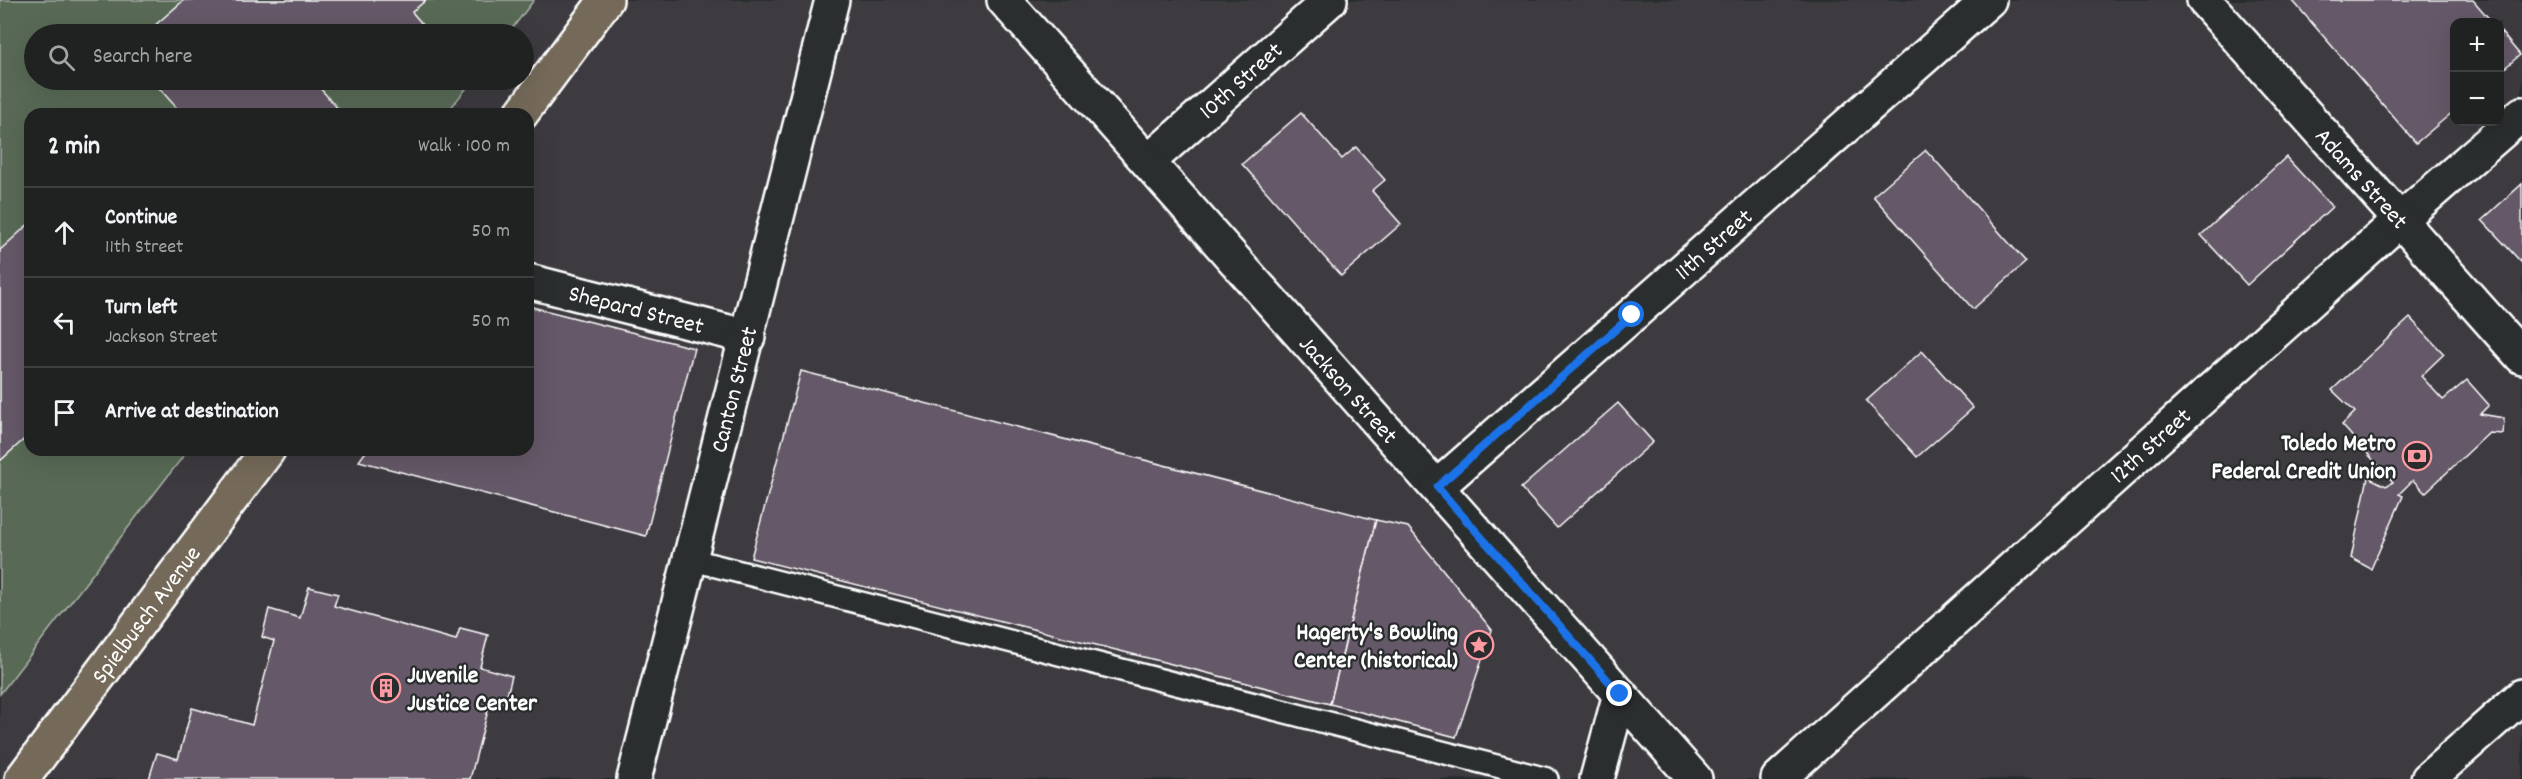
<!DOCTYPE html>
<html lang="en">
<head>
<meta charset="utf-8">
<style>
	:root { --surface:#202222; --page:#282a2a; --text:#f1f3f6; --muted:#a2a4a5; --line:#3d3f40 }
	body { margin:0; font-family:Dekko,sans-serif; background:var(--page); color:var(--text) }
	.controls { position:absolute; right:18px; top:18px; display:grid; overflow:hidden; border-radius:12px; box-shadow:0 6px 24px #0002 }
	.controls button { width:54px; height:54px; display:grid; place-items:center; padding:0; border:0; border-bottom:2px solid var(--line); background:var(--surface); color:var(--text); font:30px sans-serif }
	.stop { position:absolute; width:18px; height:18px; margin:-14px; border:4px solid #1a73e8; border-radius:50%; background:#fff }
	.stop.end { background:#1a73e8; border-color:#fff; box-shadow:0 2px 6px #0008 }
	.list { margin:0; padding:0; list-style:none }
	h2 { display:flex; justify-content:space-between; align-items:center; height:78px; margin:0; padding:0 24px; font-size:26px }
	h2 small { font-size:20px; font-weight:400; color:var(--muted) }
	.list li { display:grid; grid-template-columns:39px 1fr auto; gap:18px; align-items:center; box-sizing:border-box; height:90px; padding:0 24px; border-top:2px solid var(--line) }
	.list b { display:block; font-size:22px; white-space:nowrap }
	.list p { margin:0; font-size:20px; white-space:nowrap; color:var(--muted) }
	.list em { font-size:20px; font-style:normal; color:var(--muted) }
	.icon { flex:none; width:33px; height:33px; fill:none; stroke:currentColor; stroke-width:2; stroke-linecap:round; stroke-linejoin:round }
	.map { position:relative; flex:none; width:2522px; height:779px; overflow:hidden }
	.search { position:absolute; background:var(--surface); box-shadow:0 6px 24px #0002; left:24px; top:24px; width:510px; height:66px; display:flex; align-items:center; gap:15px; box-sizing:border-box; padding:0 21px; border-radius:33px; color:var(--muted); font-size:22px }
	.panel { position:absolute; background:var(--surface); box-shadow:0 6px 24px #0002; left:24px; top:108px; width:510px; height:348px; border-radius:18px }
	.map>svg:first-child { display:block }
	.built { fill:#3c3a3f; fill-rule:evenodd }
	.green { fill:#586b56; stroke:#acb5aa; stroke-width:1.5 }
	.building { fill:#655968; stroke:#fff; stroke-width:1.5 }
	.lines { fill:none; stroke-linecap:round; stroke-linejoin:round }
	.service-casing { stroke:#fff; stroke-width:26 }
	.minor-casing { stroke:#fff; stroke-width:38 }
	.tertiary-casing { stroke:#fff; stroke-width:38 }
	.primary-casing { stroke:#fff; stroke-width:38 }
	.service { stroke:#2a2d2e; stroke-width:21 }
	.minor { stroke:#2a2d2e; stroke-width:33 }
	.tertiary { stroke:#2a2d2e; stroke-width:33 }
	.primary { stroke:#746a5a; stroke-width:33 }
	.route { stroke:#1a73e8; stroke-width:8 }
	.labels { text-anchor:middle; stroke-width:4.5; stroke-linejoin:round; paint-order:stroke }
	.street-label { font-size:24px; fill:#fff; stroke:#2a2d2e }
	.poi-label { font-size:24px; font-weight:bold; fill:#fff; stroke:#2a2d2e; text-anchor:end }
</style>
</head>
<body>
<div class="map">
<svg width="2522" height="779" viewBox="0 0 2522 779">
	<rect width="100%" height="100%" fill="#2a2d2e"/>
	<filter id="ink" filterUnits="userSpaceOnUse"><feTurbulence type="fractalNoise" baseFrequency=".0167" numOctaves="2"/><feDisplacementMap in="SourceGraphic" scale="12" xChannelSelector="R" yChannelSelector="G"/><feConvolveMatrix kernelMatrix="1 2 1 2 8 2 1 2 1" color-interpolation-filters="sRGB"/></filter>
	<g filter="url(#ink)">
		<!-- built -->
		<path class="built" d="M0 0H2522V779H0ZM2454 22H2500V122H2454ZM34 34H524V80H34ZM30 114H528V450H30Z"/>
		<!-- green -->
		<polygon class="green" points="0,0 534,0 508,34 34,34 34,80 473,80 446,114 30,114 30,450 188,450 0,694"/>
		<!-- building -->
		<g class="building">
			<polygon points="184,0 426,0 412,12 423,25 412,34 145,34"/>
			<polygon points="2292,0 2473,0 2492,22 2454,22 2454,111 2416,143"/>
			<polygon points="2500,31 2520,55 2500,72"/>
			<polygon points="152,80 330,80 320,88 340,111 337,114 182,114"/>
			<polygon points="1301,113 1342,159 1356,147 1385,180 1372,191 1401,224 1341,276 1242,164"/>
			<polygon points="1926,150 2026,262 1973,309 1873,196"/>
			<polygon points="2286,157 2332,207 2247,285 2201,235"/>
			<polygon points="2522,184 2522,263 2482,220"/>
			<polygon points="30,223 30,434 0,461 0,250"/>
			<polygon points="528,306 694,348 646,536 359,461 367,450 528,450"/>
			<polygon points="2410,318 2444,354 2421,376 2443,400 2467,380 2489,405 2480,414 2504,418 2503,434 2489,433 2425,493 2413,480 2399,494 2403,496 2371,569 2351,558 2368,477 2386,486 2393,482 2342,425 2355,412 2332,390"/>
			<polygon points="1922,351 1973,408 1917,457 1866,401"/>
			<polygon points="801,371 1376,520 1330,704 751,558"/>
			<polygon points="1618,403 1653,442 1557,528 1521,488"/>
			<polygon points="1376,520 1408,527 1492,630 1456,737 1330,704"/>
			<polygon points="309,587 338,594 334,606 456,640 460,628 488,635 480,667 512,676 505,703 491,699 470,779 149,779 157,753 178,759 192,708 252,725 274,641 262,637 269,609 300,618"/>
		</g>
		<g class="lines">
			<!-- service casing -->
			<g class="service-casing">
				<polyline id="service" points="689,559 1547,779"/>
			</g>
			<!-- minor casing -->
			<g class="minor-casing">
				<g id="minor">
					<path id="s1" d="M1149 161 1330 0"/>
					<path id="s2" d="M528 281 748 337"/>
					<polyline points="1597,779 1620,694"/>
					<path id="s3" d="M1778 779 2400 220 2522 114"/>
					<polyline points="2428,779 2522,696"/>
				</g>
			</g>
			<!-- tertiary casing -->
			<g class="tertiary-casing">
				<g id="tertiary">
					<path id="s4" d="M1004 0 1695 779"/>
					<path id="s5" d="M2204 0 2522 357"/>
					<path id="s6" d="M1437 487 1989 0"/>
					<path id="s7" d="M634 779 832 0"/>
				</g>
			</g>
			<!-- primary casing -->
			<g class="primary-casing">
				<g id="primary">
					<polyline points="521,114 606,0"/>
					<path id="s8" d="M22 779 268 450"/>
				</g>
			</g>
			<!-- service -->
			<use href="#service" class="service"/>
			<!-- minor -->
			<use href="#minor" class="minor"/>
			<!-- tertiary -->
			<use href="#tertiary" class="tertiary"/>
			<!-- primary -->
			<use href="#primary" class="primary"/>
		</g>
	</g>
	<g class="lines" filter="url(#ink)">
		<!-- route -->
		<polyline class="route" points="1620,694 1437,487 1632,315"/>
	</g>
	<!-- icons -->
	<defs>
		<g id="bank-ring" transform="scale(1.5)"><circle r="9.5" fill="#2a2d2e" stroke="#ff9aa2" stroke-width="1.5"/><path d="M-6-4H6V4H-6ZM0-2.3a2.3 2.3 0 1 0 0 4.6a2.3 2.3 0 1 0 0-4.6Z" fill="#ff9aa2"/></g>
		<g id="sight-ring" transform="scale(1.5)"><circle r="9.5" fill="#2a2d2e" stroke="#ff9aa2" stroke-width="1.5"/><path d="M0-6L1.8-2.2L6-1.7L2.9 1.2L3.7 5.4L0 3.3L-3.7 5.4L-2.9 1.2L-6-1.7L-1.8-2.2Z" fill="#ff9aa2"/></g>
		<g id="building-ring" transform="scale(1.5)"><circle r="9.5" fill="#2a2d2e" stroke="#ff9aa2" stroke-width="1.5"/><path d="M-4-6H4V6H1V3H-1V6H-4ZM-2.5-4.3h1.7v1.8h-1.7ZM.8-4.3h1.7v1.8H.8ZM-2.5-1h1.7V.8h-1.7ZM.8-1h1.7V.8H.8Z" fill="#ff9aa2"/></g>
	</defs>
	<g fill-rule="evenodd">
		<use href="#bank-ring" x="2417" y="456"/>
		<use href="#sight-ring" x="1479" y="645"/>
		<use href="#building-ring" x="386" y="688"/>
	</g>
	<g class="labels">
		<!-- street labels -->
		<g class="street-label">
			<text dy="8" stroke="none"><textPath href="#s1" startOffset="122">10th Street</textPath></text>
			<text dy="8" stroke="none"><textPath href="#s5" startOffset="238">Adams Street</textPath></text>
			<text dy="8" stroke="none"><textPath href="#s6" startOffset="368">11th Street</textPath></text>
			<text dy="8" stroke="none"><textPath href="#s2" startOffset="112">Shepard Street</textPath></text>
			<text dy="8" stroke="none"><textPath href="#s4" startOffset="520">Jackson Street</textPath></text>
			<text dy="8" stroke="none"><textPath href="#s7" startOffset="402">Canton Street</textPath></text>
			<text dy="8" stroke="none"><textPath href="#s3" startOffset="500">12th Street</textPath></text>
			<text dy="8" stroke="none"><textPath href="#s8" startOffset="206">Spielbusch Avenue</textPath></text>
		</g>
		<!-- poi labels -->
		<g class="poi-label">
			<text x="2396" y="450">Toledo Metro<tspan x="2396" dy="28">Federal Credit Union</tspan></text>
			<text x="1458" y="639">Hagerty's Bowling<tspan x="1458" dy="28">Center (historical)</tspan></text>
			<text x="407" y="682" text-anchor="start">Juvenile<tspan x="407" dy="28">Justice Center</tspan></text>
		</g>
	</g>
</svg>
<div class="controls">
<button>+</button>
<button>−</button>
</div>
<div class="stop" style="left:1632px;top:315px"></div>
<div class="stop end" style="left:1620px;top:694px"></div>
<div class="search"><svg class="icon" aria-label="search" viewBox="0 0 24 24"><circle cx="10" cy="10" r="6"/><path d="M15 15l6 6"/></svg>Search here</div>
<section class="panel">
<h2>2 min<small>Walk · 100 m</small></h2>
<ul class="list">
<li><svg class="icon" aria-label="ahead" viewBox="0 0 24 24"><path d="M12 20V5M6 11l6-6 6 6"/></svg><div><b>Continue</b><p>11th Street</p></div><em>50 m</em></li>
<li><svg class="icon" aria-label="left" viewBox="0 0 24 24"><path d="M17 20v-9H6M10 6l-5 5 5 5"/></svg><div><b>Turn left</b><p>Jackson Street</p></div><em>50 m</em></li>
<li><svg class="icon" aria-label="arrive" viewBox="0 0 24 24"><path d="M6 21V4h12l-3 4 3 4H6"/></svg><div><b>Arrive at destination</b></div></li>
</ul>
</section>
</div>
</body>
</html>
